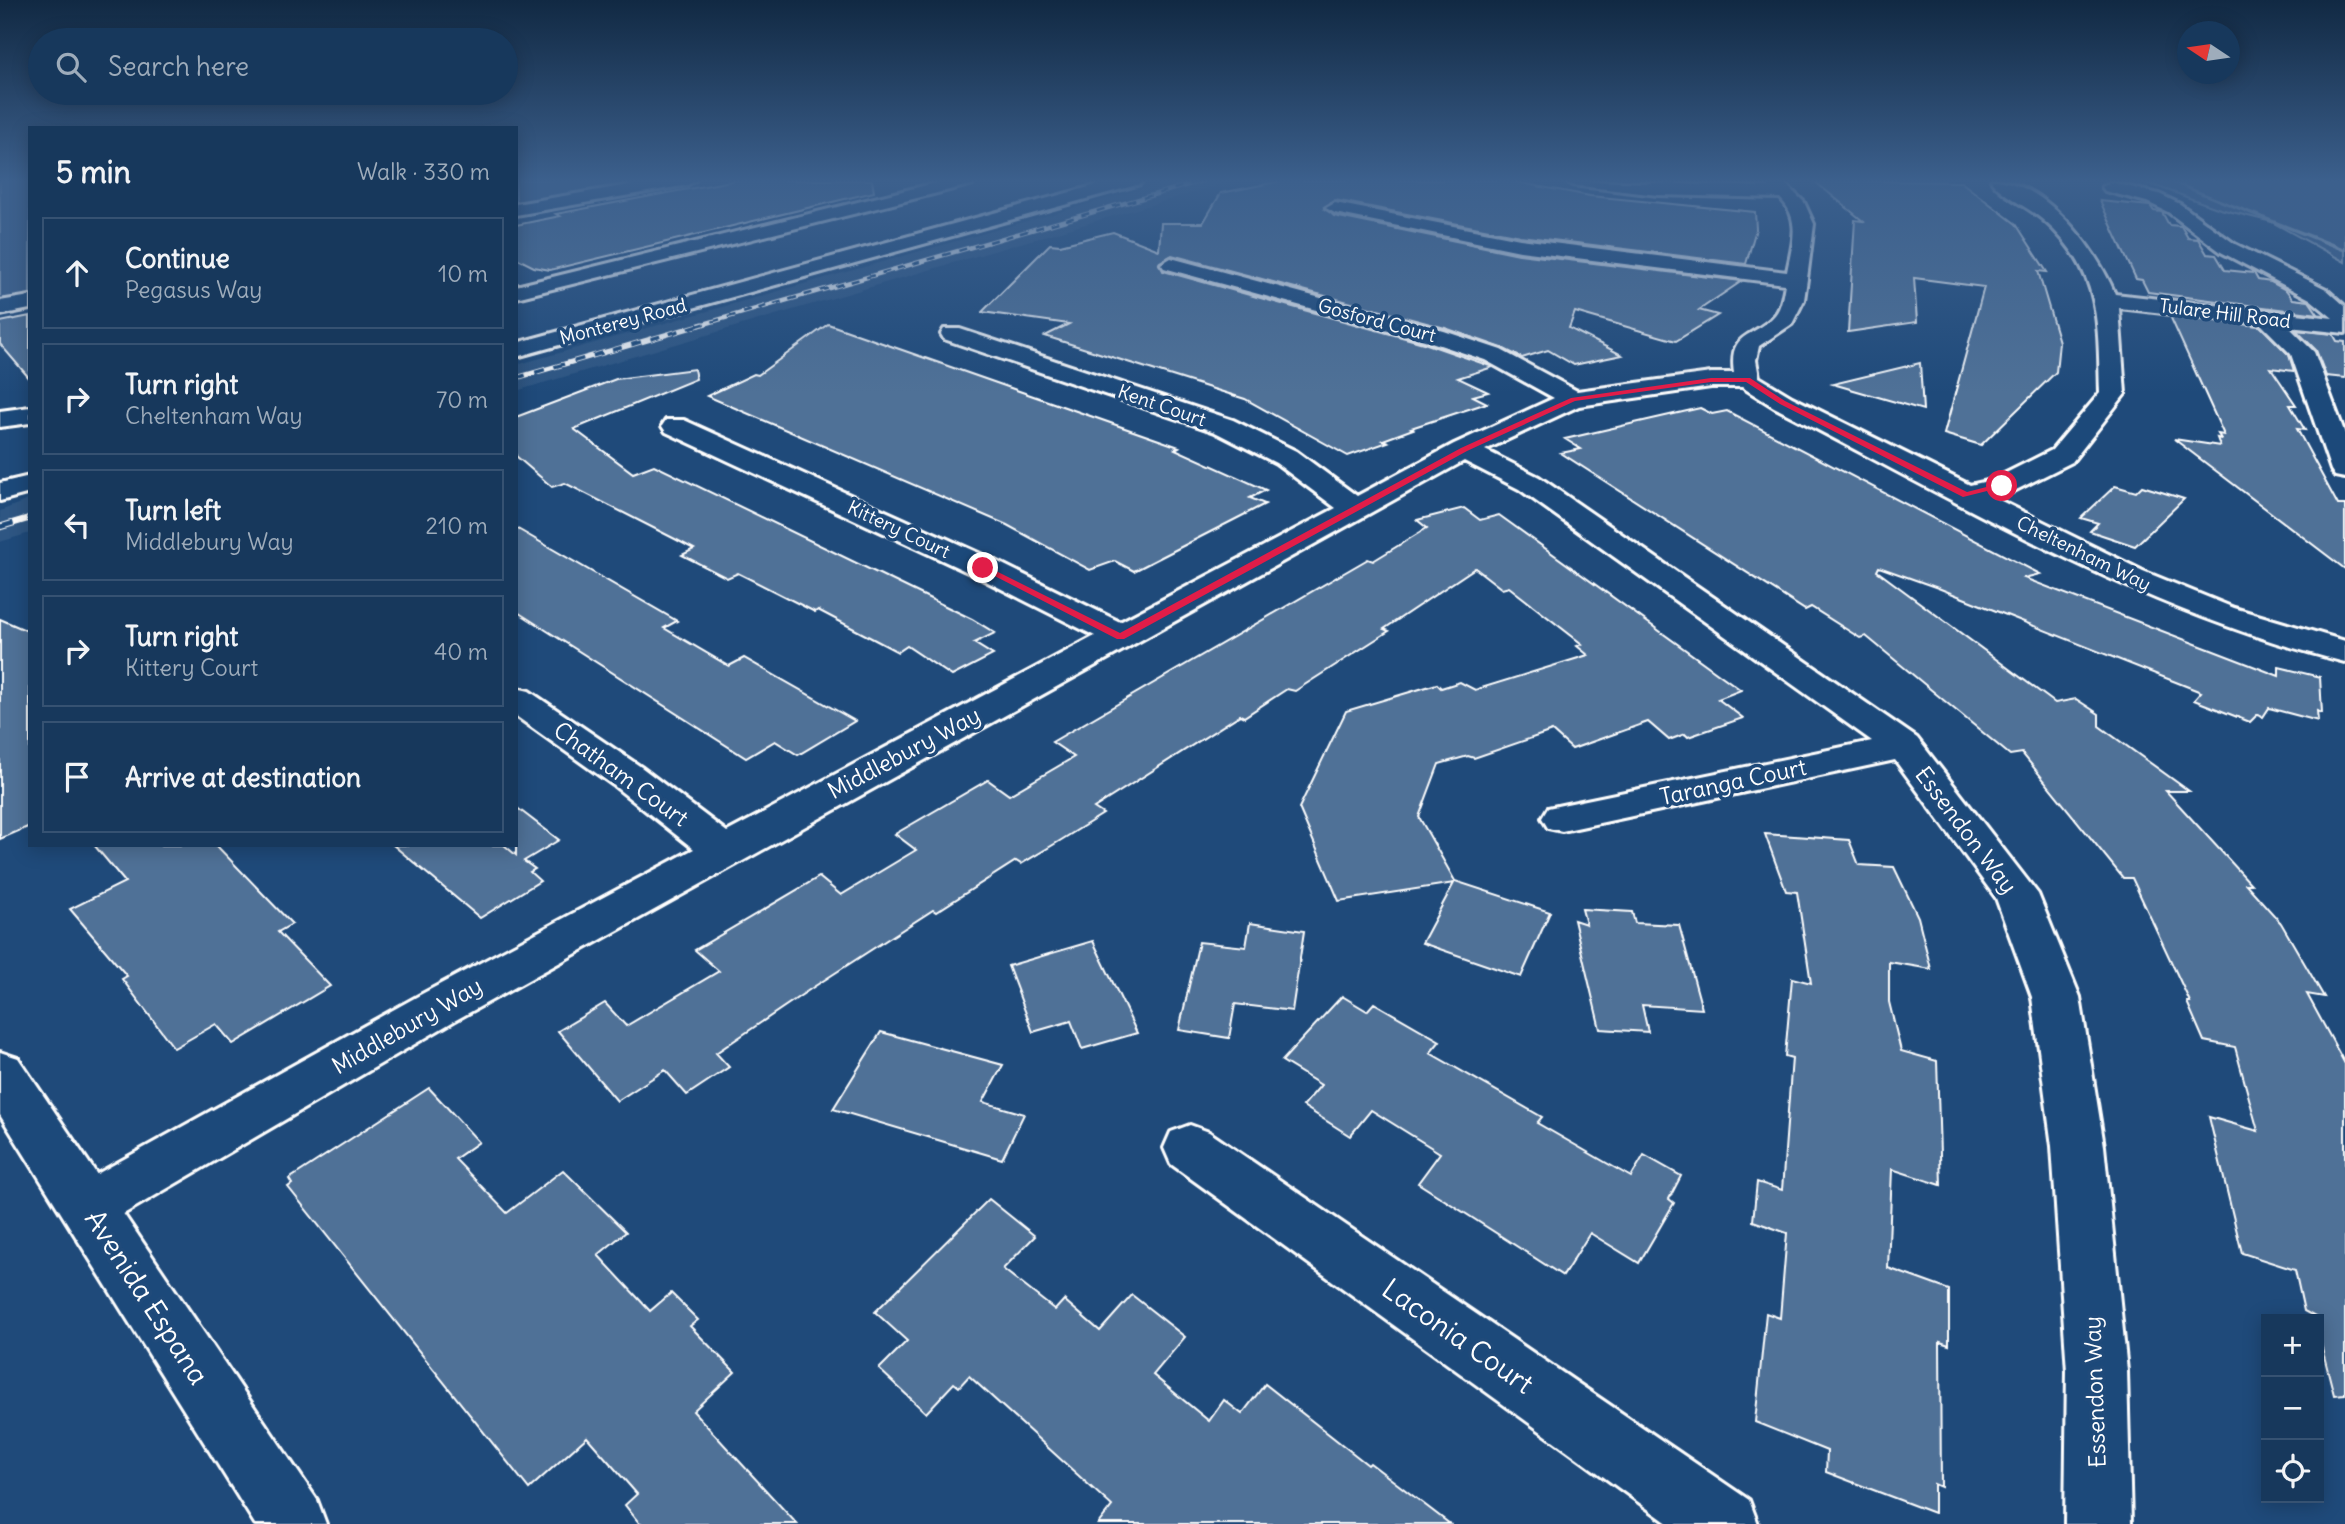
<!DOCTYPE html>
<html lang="en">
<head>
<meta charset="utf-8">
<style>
	:root { --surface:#17385c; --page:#203f62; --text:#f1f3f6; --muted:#9eacbb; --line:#365272 }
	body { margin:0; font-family:Delius,sans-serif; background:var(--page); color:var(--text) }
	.controls { position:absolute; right:21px; bottom:21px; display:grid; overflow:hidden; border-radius:0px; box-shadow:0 4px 18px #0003 }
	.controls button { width:63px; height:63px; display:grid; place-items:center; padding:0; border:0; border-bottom:2px solid var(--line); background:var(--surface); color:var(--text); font:35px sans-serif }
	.compass { position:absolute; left:2177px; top:21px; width:63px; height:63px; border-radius:50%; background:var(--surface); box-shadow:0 4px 18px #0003; rotate:283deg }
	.stop { position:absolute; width:21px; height:21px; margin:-16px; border:5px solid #e11d48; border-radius:50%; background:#fff }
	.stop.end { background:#e11d48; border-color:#fff; box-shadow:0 2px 7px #0008 }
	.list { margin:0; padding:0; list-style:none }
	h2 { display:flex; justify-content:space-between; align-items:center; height:91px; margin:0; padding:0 28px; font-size:30px }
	h2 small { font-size:23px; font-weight:400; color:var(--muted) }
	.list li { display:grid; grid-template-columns:46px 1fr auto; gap:21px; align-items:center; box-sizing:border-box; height:112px; margin:0 14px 14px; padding:0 14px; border:2px solid var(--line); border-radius:0px }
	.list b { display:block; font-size:26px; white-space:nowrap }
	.list p { margin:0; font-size:23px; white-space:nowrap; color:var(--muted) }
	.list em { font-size:23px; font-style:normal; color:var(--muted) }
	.icon { flex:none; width:38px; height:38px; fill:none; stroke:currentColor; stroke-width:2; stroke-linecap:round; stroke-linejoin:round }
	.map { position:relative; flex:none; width:2345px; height:1524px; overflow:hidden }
	.search { position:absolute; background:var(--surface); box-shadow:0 4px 18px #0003; left:28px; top:28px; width:490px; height:77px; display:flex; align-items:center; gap:18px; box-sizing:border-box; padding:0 24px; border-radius:38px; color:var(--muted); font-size:26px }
	.panel { position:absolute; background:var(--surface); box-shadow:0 4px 18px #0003; left:28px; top:126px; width:490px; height:721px; border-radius:0px }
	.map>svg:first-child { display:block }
	.built { fill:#2e5683 }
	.green { fill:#3c618b; stroke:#9eb0c5; stroke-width:2 }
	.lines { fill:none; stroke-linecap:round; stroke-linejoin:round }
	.stream { fill:#a3b5c8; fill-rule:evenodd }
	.building { fill:#507197; stroke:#fff; stroke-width:2 }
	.minor-casing { stroke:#fff; stroke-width:6 }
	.tertiary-casing { stroke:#fff; stroke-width:6 }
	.primary-casing { stroke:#fff; stroke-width:6 }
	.minor { fill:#1f4a7a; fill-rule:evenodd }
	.tertiary { fill:#1f4a7a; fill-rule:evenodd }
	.primary { fill:#1f4a7a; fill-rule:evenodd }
	.rail-far2-casing { stroke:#fff; stroke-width:4.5 }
	.rail-far1-casing { stroke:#fff; stroke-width:5 }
	.rail-casing { stroke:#fff; stroke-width:7 }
	.rail-far2 { stroke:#1f4a7a; stroke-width:2.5; stroke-dasharray:8; stroke-linecap:butt }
	.rail-far1 { stroke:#1f4a7a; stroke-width:3.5; stroke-dasharray:10; stroke-linecap:butt }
	.rail { stroke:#1f4a7a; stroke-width:4.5; stroke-dasharray:14; stroke-linecap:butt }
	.route { fill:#e11d48 }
	.labels { text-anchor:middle; stroke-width:7; stroke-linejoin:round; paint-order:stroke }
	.far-street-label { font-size:19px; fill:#fff; stroke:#1f4a7a }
	.street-label { font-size:23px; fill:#fff; stroke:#1f4a7a }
	.near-street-label { font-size:28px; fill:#fff; stroke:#1f4a7a }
</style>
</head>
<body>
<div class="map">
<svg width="2345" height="1524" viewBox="0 0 2345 1524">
	<rect width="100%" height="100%" fill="#1f4a7a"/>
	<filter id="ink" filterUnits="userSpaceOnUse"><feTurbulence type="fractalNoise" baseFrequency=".0143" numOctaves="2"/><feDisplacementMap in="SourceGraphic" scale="14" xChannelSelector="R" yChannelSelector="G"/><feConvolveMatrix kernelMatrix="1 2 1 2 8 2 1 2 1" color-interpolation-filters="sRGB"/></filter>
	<g filter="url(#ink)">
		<!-- built -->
		<g class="built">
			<polygon points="1173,180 1236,180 516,391 516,365"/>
			<polygon points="30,499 30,533 0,542 0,511"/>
		</g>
		<!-- green -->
		<g class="green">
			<polygon points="0,180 30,180 30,295 0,301"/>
			<polygon points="516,180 649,180 516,205"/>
			<polygon points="2139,180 2345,180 2345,262 2272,222 2220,209"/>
		</g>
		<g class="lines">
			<!-- stream -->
			<polygon class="stream" points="2164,180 2171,180 2345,248 2345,252"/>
		</g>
		<!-- building -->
		<g class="building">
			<polygon points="736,180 872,180 874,192 550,270 534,267 516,258 516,225 560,216 556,214"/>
			<polygon points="1286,180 1506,180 1590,196 1755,212 1756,229 1746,264 1520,236 1335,200 1324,207 1334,216 1519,254 1742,281 1699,310 1718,315 1676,341 1575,312 1569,328 1622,355 1574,365 1548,350 1522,358 1502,348 1445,328 1172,255 1160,262 1163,271 1427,344 1493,367 1458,378 1488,392 1473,396 1487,403 1411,428 1413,429 1383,440 1388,442 1348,456 1245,399 1045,336 1069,324 982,312 1050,244 1060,245 1113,232 1159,250 1161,223 1203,223 1221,193"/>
			<polygon points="1813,180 1961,182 2016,224 2047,272 2038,271 2059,342 2056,372 1981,445 1944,434 1984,287 1914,278 1917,322 1848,332 1855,220 1863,221"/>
			<polygon points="2100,201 2150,206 2154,211 2162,212 2169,225 2181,226 2188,238 2198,239 2207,254 2216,255 2225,270 2254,273 2258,280 2271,282 2286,290 2293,299 2309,301 2318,314 2148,292 2142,280 2136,279"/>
			<polygon points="30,316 30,379 0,344 0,322"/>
			<polygon points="2170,316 2260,326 2289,355 2294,371 2271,368 2296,405 2290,405 2305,430 2297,429 2338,505 2345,505 2345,569 2174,439 2220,446 2217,438 2221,439 2218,434 2224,435"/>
			<polygon points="828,324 1179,447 1175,449 1266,490 1250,498 1265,504 1134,571 1115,561 1090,570 1007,525 707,396 754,374 758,375"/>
			<polygon points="2296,330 2333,334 2337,341 2345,342 2345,378 2326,376 2316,350"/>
			<polygon points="1920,363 1923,410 1833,384"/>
			<polygon points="694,369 696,379 574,429 633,473 654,465 972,619 995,633 974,643 993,655 952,676 907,646 898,652 818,610 815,612 738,573 727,578 682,555 694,549 675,539 565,483 552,487 516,456 516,417 616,379"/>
			<polygon points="1700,408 1712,414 1727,411 2040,574 2024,578 2279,676 2279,667 2320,677 2322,713 2317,711 2318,721 2269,708 2263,717 2257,715 2250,722 2194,700 2201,692 1938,588 1879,567 1877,571 2055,703 2076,699 2099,714 2099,726 2189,791 2166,791 2251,884 2246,884 2281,923 2324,997 2307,994 2345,1064 2345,1394 2334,1395 2319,1336 2319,1319 2304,1311 2295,1270 2242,1253 2209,1117 2258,1131 2235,1047 2204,1041 2187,1002 2190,1002 2132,878 2123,878 2022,753 2010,755 1866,636 1860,638 1811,607 1805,610 1561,453 1581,449 1565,439"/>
			<polygon points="2115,486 2136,492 2142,486 2184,499 2135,546 2090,531 2098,523 2081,518"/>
			<polygon points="1464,508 1480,520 1499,515 1741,690 1718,699 1743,718 1688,737 1685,734 1669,740 1648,722 1572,749 1552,731 1474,758 1468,756 1439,764 1419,817 1455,881 1550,912 1521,977 1422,943 1454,883 1339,901 1299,808 1346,711 1437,684 1441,688 1460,682 1475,690 1588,655 1577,646 1582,644 1509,587 1502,589 1475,568 1384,629 1389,631 1295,691 1287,689 1244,717 1240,715 1094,808 1103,814 1058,842 1021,864 1016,861 936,912 933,910 812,988 716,1053 729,1067 687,1095 665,1070 617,1101 558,1031 605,1003 626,1026 719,971 695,950 819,877 841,895 916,850 895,834 988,780 1009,795 1074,757 1052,742 1368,559 1373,561 1427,528 1417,520"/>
			<polygon points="516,528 677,621 664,628 729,666 744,658 855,721 798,755 775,741 746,758 516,611"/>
			<polygon points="0,619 30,632 30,826 0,839"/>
			<polygon points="516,807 559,840 524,861 535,869 530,872 540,881 480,918 393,845 504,845 516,855"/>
			<polygon points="1765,834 1849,840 1859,865 1894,867 1918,917 1931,969 1889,962 1889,1002 1901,1051 1937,1061 1941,1185 1892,1169 1888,1268 1949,1290 1949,1345 1940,1342 1941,1487 1934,1484 1934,1513 1826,1472 1827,1451 1755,1422 1766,1313 1780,1318 1787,1233 1753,1221 1757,1182 1782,1190 1792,1058 1785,1056 1792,978 1811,983 1797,892 1786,891"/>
			<polygon points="94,845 216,845 292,924 278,932 330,986 233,1044 216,1024 174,1048 122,979 127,976 70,909 125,882"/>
			<polygon points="1582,909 1632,912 1635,923 1679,925 1702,1009 1642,1005 1648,1032 1600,1029 1574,920 1586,924"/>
			<polygon points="1250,923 1304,931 1292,1011 1235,1004 1229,1038 1179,1030 1199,942 1246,947"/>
			<polygon points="1093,941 1137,1033 1082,1049 1071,1021 1033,1032 1008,966"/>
			<polygon points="1342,996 1367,1011 1374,1003 1440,1041 1430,1053 1542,1117 1537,1123 1631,1177 1644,1155 1681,1176 1669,1199 1674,1203 1639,1263 1590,1233 1563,1276 1418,1183 1440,1153 1371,1110 1350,1136 1303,1106 1321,1085 1282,1061"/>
			<polygon points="881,1032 1003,1065 983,1102 1024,1114 1002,1159 833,1109"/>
			<polygon points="429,1088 479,1142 455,1159 507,1213 563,1170 626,1232 598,1255 650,1311 671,1293 698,1320 690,1326 735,1372 693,1411 797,1524 640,1524 625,1505 637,1494 587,1437 529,1489 288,1187 292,1184 289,1179"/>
			<polygon points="989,1199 1035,1236 1003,1269 1055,1310 1064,1300 1100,1331 1132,1295 1185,1337 1153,1375 1209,1421 1224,1400 1242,1414 1265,1384 1368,1465 1370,1463 1450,1524 1098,1524 1112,1506 969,1376 959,1387 954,1383 926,1413 879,1369 907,1341 875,1312"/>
		</g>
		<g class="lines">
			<!-- minor casing -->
			<g class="minor-casing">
				<g id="minor">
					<polygon points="658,180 696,180 687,185 516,215 516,204"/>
					<polygon points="947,180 976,180 973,184 516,298 516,286"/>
					<path d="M1563 180 1769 187 1763 180H1781L1804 202 1814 224 1807 279 1804 300 1792 324 1759 346 1756 360 1759 377 1792 397 1970 485 1992 480 2052 450 2100 393C2098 322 2102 270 2042 219 2027 206 2002 196 1991 180 2044 180 2096 248 2115 294L2333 318 2310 299 2221 252 2168 212 2147 202 2105 191 2102 187 2111 182 2159 194 2180 204 2235 244 2326 289 2345 306V333L2289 327 2314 352 2345 434V478L2335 476 2331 470 2291 354 2261 324 2119 308 2125 394 2072 462 2012 492 1993 497 2143 571 2234 608 2345 641V662C2141 612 1959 502 1774 407L1742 387H1711L1579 406 1485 450 1539 477 1917 738 2038 894 2080 997 2104 1146 2127 1371 2131 1524H2065L2067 1371 2052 1146 2032 997 1996 898 1895 760 1562 831 1548 828 1542 818 1548 808 1562 805 1872 741 1519 489 1464 461 454 1021 108 1223 89 1231 70 1223 62 1206 70 1189 420 995 694 849 613 785 516 716V688L529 691 641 767 727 832 1095 636 972 574 666 432 662 426 666 420H684L994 560 1120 622 1336 508 1276 463 1215 432 944 339 941 334 944 329H960L1233 420 1296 451 1357 496 1454 444 1554 398 1485 360 1428 341 1164 268 1161 264 1171 258 1444 331 1501 350 1577 391 1711 373H1734C1728 330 1754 339 1775 315 1782 307 1783 294 1785 284L1520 251 1335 213 1326 208 1335 203 1520 239 1787 272C1792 244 1802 220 1780 198L1658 195 1572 185Z"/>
					<polygon points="30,296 30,309 0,315 0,301"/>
					<polygon points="30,407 30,423 0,427 0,411"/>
					<polygon points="1190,1125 1209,1132 1749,1500 1758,1524 1669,1524 1171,1164 1164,1148 1171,1132"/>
				</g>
			</g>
			<!-- tertiary casing -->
			<g class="tertiary-casing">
				<polygon id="tertiary" points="0,1052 18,1058 317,1500 326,1524 255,1524 0,1115"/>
			</g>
			<!-- primary casing -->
			<g class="primary-casing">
				<g id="primary">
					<polygon points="1115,180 1143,180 1140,184 516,357 516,343"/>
					<polygon points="30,476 30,493 0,501 0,483"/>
				</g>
			</g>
			<!-- minor -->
			<use href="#minor" class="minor"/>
			<!-- tertiary -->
			<use href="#tertiary" class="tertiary"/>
			<!-- primary -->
			<use href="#primary" class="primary"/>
			<!-- rail-far2 casing -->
			<g class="rail-far2-casing">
				<polyline id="rail-far2" points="697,326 1205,180"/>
			</g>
			<!-- rail-far1 casing -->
			<g class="rail-far1-casing">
				<polyline id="rail-far1" points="516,378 703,324"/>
			</g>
			<!-- rail casing -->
			<g class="rail-casing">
				<polyline id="rail" points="0,527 30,518"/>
			</g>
			<!-- rail-far2 -->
			<use href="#rail-far2" class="rail-far2"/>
			<!-- rail-far1 -->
			<use href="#rail-far1" class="rail-far1"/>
			<!-- rail -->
			<use href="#rail" class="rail"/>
		</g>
	</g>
	<!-- sky -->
	<linearGradient id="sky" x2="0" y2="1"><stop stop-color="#112943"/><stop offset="0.46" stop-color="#3c608d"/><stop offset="1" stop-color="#3c608d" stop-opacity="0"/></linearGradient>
	<rect width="2345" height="393" fill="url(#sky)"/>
	<!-- route -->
	<polygon class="route" points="1711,378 1750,378 1785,401 1967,492 2002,483 2007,486 1963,497 1780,404 1746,382 1711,382 1575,401 1467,451 1124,639 1117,639 979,568 986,566 1120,633 1461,448 1571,398"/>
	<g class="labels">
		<!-- far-street labels -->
		<g class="far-street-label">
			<text transform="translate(2225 313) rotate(7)" y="7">Tulare Hill Road</text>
			<text transform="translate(1377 320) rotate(15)" y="7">Gosford Court</text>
			<text transform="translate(623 321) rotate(-15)" y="7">Monterey Road</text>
			<text transform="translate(1162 405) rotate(19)" y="7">Kent Court</text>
			<text transform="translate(899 529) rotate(25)" y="7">Kittery Court</text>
			<text transform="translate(2084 553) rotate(26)" y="7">Cheltenham Way</text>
		</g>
		<!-- street labels -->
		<g class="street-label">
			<text transform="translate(904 753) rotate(-28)" y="8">Middlebury Way</text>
			<text transform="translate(621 774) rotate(36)" y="8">Chatham Court</text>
			<text transform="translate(1733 782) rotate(-12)" y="8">Taranga Court</text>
			<text transform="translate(1966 830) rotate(53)" y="8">Essendon Way</text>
			<text transform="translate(407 1026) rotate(-30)" y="8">Middlebury Way</text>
			<text transform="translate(2095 1392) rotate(-92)" y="8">Essendon Way</text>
		</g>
		<!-- near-street labels -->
		<g class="near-street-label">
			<text transform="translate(147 1297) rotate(57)" y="10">Avenida Espana</text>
			<text transform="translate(1458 1336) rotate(35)" y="10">Laconia Court</text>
		</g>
	</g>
</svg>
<div class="controls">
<button>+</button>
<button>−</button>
<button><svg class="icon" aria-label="locate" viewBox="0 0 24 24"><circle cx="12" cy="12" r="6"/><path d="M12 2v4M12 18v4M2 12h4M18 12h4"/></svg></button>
</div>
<svg class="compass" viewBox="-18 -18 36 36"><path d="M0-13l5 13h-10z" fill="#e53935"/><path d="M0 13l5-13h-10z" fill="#9eacbb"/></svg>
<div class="stop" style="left:2002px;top:486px"></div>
<div class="stop end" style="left:983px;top:568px"></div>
<div class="search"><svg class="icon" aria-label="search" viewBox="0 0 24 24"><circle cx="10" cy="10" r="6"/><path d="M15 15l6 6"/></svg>Search here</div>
<section class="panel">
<h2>5 min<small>Walk · 330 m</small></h2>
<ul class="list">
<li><svg class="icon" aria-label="ahead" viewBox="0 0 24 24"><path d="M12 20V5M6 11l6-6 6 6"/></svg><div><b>Continue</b><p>Pegasus Way</p></div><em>10 m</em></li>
<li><svg class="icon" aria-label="right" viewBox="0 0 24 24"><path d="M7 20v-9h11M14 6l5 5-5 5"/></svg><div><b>Turn right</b><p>Cheltenham Way</p></div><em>70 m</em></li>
<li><svg class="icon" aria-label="left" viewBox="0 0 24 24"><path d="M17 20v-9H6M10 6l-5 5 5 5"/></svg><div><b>Turn left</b><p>Middlebury Way</p></div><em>210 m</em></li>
<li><svg class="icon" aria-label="right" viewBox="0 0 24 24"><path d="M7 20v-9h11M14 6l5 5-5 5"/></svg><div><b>Turn right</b><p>Kittery Court</p></div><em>40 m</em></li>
<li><svg class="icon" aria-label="arrive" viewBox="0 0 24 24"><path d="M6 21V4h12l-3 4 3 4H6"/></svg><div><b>Arrive at destination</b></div></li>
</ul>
</section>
</div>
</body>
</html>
